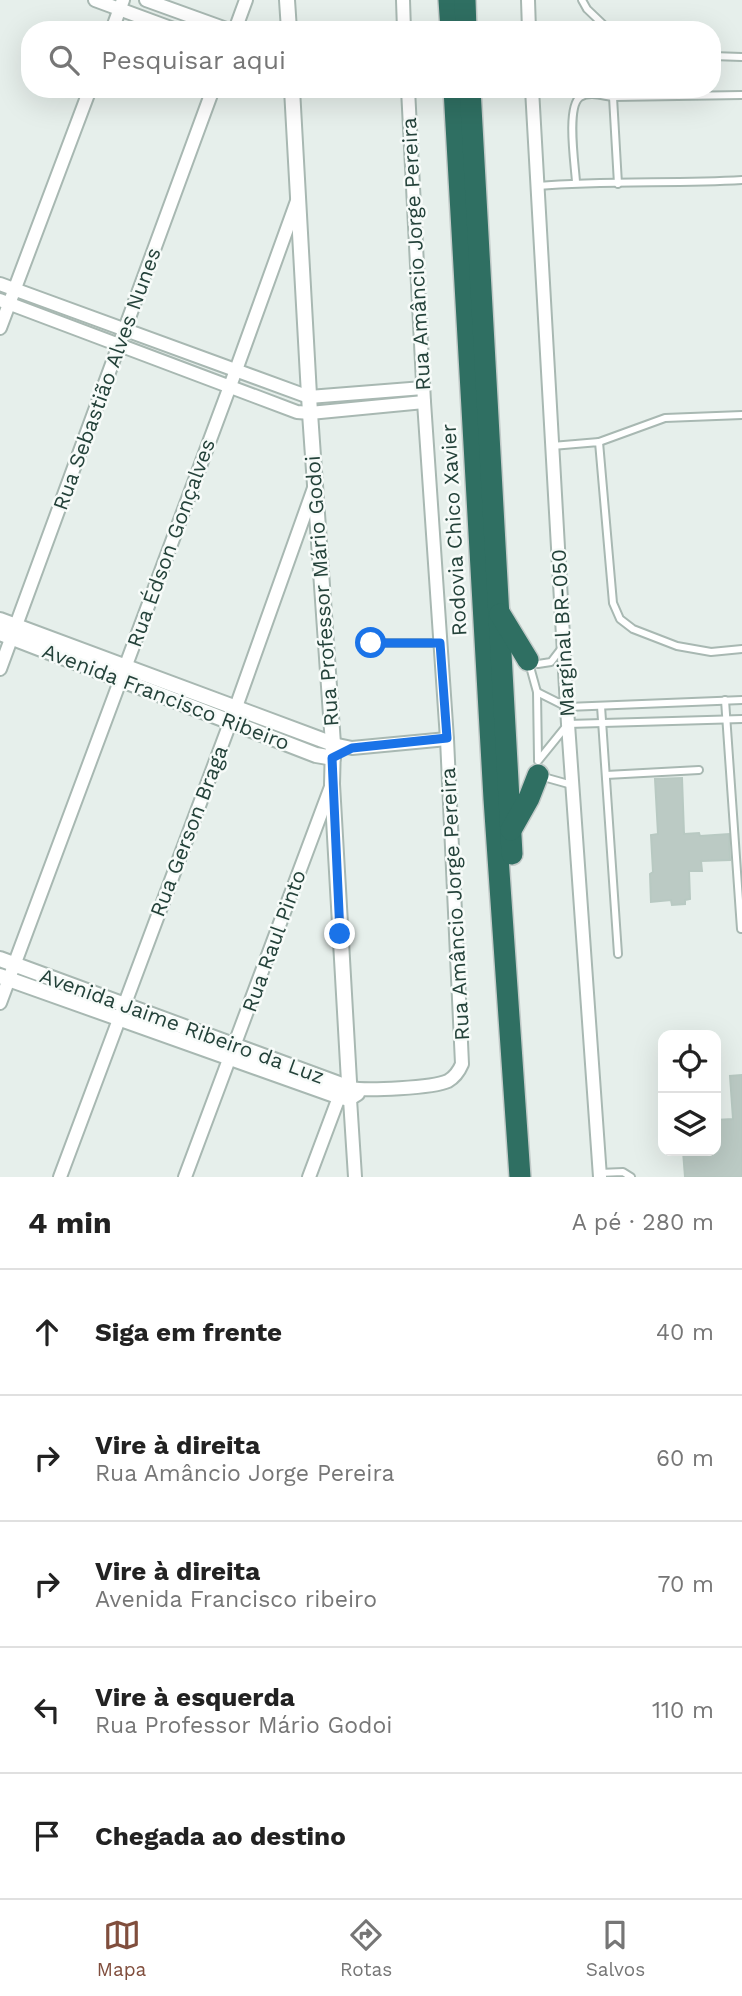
<!DOCTYPE html>
<html lang="pt">
<head>
<meta charset="utf-8">
<style>
	:root { --surface:#fff; --page:#f2f2f2; --text:#222; --muted:#767676; --line:#e0e0e0; --accent:#804e3d }
	body { margin:0; font-family:"Work Sans",sans-serif; background:var(--page); color:var(--text) }
	.controls { position:absolute; right:21px; bottom:21px; display:grid; overflow:hidden; border-radius:14px; box-shadow:0 7px 28px #0002 }
	.controls button { width:63px; height:63px; display:grid; place-items:center; padding:0; border:0; border-bottom:2px solid var(--line); background:var(--surface); color:var(--text); font:35px sans-serif }
	.stop { position:absolute; width:21px; height:21px; margin:-16px; border:5px solid #1a73e8; border-radius:50%; background:#fff }
	.stop.end { background:#1a73e8; border-color:#fff; box-shadow:0 2px 7px #0008 }
	.list { margin:0; padding:0; list-style:none }
	h2 { display:flex; justify-content:space-between; align-items:center; height:91px; margin:0; padding:0 28px; font-size:30px }
	h2 small { font-size:23px; font-weight:400; color:var(--muted) }
	.list li { display:grid; grid-template-columns:46px 1fr auto; gap:21px; align-items:center; box-sizing:border-box; height:126px; padding:0 28px; border-top:2px solid var(--line) }
	.list b { display:block; font-size:26px; white-space:nowrap }
	.list p { margin:0; font-size:23px; white-space:nowrap; color:var(--muted) }
	.list em { font-size:23px; font-style:normal; color:var(--muted) }
	.icon { flex:none; width:38px; height:38px; fill:none; stroke:currentColor; stroke-width:2; stroke-linecap:round; stroke-linejoin:round }
	.map { position:relative; flex:none; width:742px; height:1177px; overflow:hidden }
	.search { position:absolute; background:var(--surface); box-shadow:0 7px 28px #0002; left:21px; right:21px; top:21px; height:77px; display:flex; align-items:center; gap:18px; box-sizing:border-box; padding:0 24px; border-radius:28px; color:var(--muted); font-size:26px }
	.sheet { height:721px; background:var(--surface) }
	nav { display:flex; justify-content:space-around; align-items:center; box-sizing:border-box; height:98px; border-top:2px solid var(--line); background:var(--surface); font-size:19px; color:var(--muted) }
	nav a { display:grid; justify-items:center; gap:4px }
	nav .on { color:var(--accent) }
	.map>svg:first-child { display:block }
	.building { fill:#bbcac4; stroke:#b8c9c2; stroke-width:2 }
	.lines { fill:none; stroke-linecap:round; stroke-linejoin:round }
	.service-casing { stroke:#a8b8b2; stroke-width:10 }
	.minor-casing { stroke:#a8b8b2; stroke-width:16 }
	.tertiary-casing { stroke:#a8b8b2; stroke-width:18 }
	.motorway-casing { stroke:#c2cac8; stroke-width:24 }
	.service { stroke:#fff; stroke-width:6 }
	.minor { stroke:#fff; stroke-width:12 }
	.tertiary { stroke:#fff; stroke-width:14 }
	.motorway { stroke:#2f6f62; stroke-width:21 }
	.route { stroke:#1a73e8; stroke-width:9 }
	.labels { text-anchor:middle; stroke-width:5; stroke-linejoin:round; paint-order:stroke }
	.street-label { font-size:21px; fill:#24423a; stroke:#f7fbf9 }
</style>
</head>
<body>
<div class="map">
<svg width="742" height="1177" viewBox="0 0 742 1177">
	<rect width="100%" height="100%" fill="#e6efeb"/>
	<!-- building -->
	<g class="building">
		<polygon points="682,778 684,834 699,833 700,836 729,834 730,860 701,861 702,871 689,871 690,899 685,900 685,904 672,905 671,900 651,902 650,874 653,872 651,835 658,834 655,779"/>
		<polygon points="742,1075 742,1177 685,1177 683,1151 716,1151 716,1120 733,1119 730,1076"/>
	</g>
	<g class="lines">
		<!-- service casing -->
		<g class="service-casing">
			<g id="service">
				<polyline points="582,0 587,9 609,30"/>
				<polyline points="712,56 742,57"/>
				<polyline points="613,97 618,184"/>
				<path d="M576 182C575 165 566 107 580 97 590 91 603 96 613 97L742 95"/>
				<path d="M538 186C606 180 674 184 742 180"/>
				<polyline points="599,442 665,418 742,415"/>
				<polyline points="552,446 599,442 613,603 620,619 633,629 677,646 711,652 742,649"/>
				<polyline points="371,643 440,643"/>
				<polyline points="530,661 538,664 551,662 561,649"/>
				<polyline points="529,663 537,692 538,759"/>
				<polyline points="537,692 567,707 742,700"/>
				<polyline points="725,700 741,929"/>
				<polyline points="601,706 618,954"/>
				<polyline points="538,761 568,724 742,719"/>
				<polyline points="606,775 699,770"/>
				<polyline points="540,776 572,785"/>
				<polyline points="599,1173 623,1172 631,1177"/>
			</g>
		</g>
		<!-- minor casing -->
		<g class="minor-casing">
			<g id="minor">
				<polyline points="95,0 176,30"/>
				<polyline points="146,0 229,30"/>
				<polyline points="403,0 404,30"/>
				<polyline points="528,0 529,30"/>
				<polyline points="112,30 123,0"/>
				<polyline points="235,30 246,0"/>
				<polyline points="532,89 568,724 600,1177"/>
				<polyline points="0,284 309,397 423,388"/>
				<polyline points="0,300 297,412 310,413 424,402"/>
				<polyline points="0,328 90,89"/>
				<polyline points="0,669 213,89"/>
				<polyline points="333,744 352,748 447,739"/>
				<polyline points="0,1003 236,370 297,201"/>
				<path d="M350 1088C367 1091 433 1088 448 1081 455 1077 459 1071 462 1064L447 739 424 402 408 89"/>
				<polyline points="60,1177 236,707 314,488"/>
				<polyline points="185,1177 332,784"/>
				<polyline points="309,1177 342,1089"/>
				<polyline points="355,1177 350,1099 358,1094"/>
			</g>
		</g>
		<!-- tertiary casing -->
		<g class="tertiary-casing">
			<g id="tertiary">
				<polyline points="287,0 289,30"/>
				<polyline points="0,620 333,744"/>
				<polyline points="0,633 316,755 333,758"/>
				<polyline points="0,959 350,1088"/>
				<polyline points="0,976 340,1097 350,1099 332,784 333,744 310,413 292,89"/>
			</g>
		</g>
		<!-- motorway casing -->
		<g class="motorway-casing">
			<g id="motorway">
				<polyline points="449,0 451,30"/>
				<polyline points="465,0 466,30"/>
				<polyline points="454,89 494,799 520,1177"/>
				<polyline points="470,89 512,854"/>
				<polyline points="500,614 528,660"/>
				<polyline points="511,830 529,798 538,775"/>
			</g>
		</g>
		<!-- service -->
		<use href="#service" class="service"/>
		<!-- minor -->
		<use href="#minor" class="minor"/>
		<!-- tertiary -->
		<use href="#tertiary" class="tertiary"/>
		<!-- motorway -->
		<use href="#motorway" class="motorway"/>
	</g>
	<g class="lines">
		<!-- route -->
		<polyline class="route" points="340,934 332,758 352,748 447,738 440,643 371,643"/>
	</g>
	<g class="labels">
		<!-- street labels -->
		<g class="street-label">
			<text transform="translate(416 254) rotate(-93)" y="7">Rua Amâncio Jorge Pereira</text>
			<text transform="translate(107 379) rotate(-70)" y="7">Rua Sebastião Alves Nunes</text>
			<text transform="translate(454 530) rotate(-93)" y="7">Rodovia Chico Xavier</text>
			<text transform="translate(171 543) rotate(-70)" y="7">Rua Édson Gonçalves</text>
			<text transform="translate(322 591) rotate(-94)" y="7">Rua Professor Mário Godoi</text>
			<text transform="translate(563 633) rotate(-93)" y="7">Marginal BR-050</text>
			<text transform="translate(166 697) rotate(21)" y="7">Avenida Francisco Ribeiro</text>
			<text transform="translate(189 831) rotate(-69)" y="7">Rua Gerson Braga</text>
			<text transform="translate(455 904) rotate(-93)" y="7">Rua Amâncio Jorge Pereira</text>
			<text transform="translate(274 941) rotate(-70)" y="7">Rua Raul Pinto</text>
			<text transform="translate(182 1026) rotate(20)" y="7">Avenida Jaime Ribeiro da Luz</text>
		</g>
	</g>
</svg>
<div class="controls">
<button><svg class="icon" aria-label="locate" viewBox="0 0 24 24"><circle cx="12" cy="12" r="6"/><path d="M12 2v4M12 18v4M2 12h4M18 12h4"/></svg></button>
<button><svg class="icon" aria-label="layers" viewBox="0 0 24 24"><path d="M12 4l9 5-9 5-9-5zM3 14l9 5 9-5"/></svg></button>
</div>
<div class="stop" style="left:371px;top:643px"></div>
<div class="stop end" style="left:340px;top:934px"></div>
<div class="search"><svg class="icon" aria-label="search" viewBox="0 0 24 24"><circle cx="10" cy="10" r="6"/><path d="M15 15l6 6"/></svg>Pesquisar aqui</div>
</div>
<section class="sheet">
<h2>4 min<small>A pé · 280 m</small></h2>
<ul class="list">
<li><svg class="icon" aria-label="ahead" viewBox="0 0 24 24"><path d="M12 20V5M6 11l6-6 6 6"/></svg><div><b>Siga em frente</b></div><em>40 m</em></li>
<li><svg class="icon" aria-label="right" viewBox="0 0 24 24"><path d="M7 20v-9h11M14 6l5 5-5 5"/></svg><div><b>Vire à direita</b><p>Rua Amâncio Jorge Pereira</p></div><em>60 m</em></li>
<li><svg class="icon" aria-label="right" viewBox="0 0 24 24"><path d="M7 20v-9h11M14 6l5 5-5 5"/></svg><div><b>Vire à direita</b><p>Avenida Francisco ribeiro</p></div><em>70 m</em></li>
<li><svg class="icon" aria-label="left" viewBox="0 0 24 24"><path d="M17 20v-9H6M10 6l-5 5 5 5"/></svg><div><b>Vire à esquerda</b><p>Rua Professor Mário Godoi</p></div><em>110 m</em></li>
<li><svg class="icon" aria-label="arrive" viewBox="0 0 24 24"><path d="M6 21V4h12l-3 4 3 4H6"/></svg><div><b>Chegada ao destino</b></div></li>
</ul>
</section>
<nav>
<a class="on"><svg class="icon" aria-label="map" viewBox="0 0 24 24"><path d="M3 6l6-2 6 2 6-2v14l-6 2-6-2-6 2zM9 4v14M15 6v14"/></svg>Mapa</a>
<a><svg class="icon" aria-label="directions" viewBox="0 0 24 24"><path d="M12 3l9 9-9 9-9-9zM9 14v-3h6M13 9l2 2-2 2"/></svg>Rotas</a>
<a><svg class="icon" aria-label="saved" viewBox="0 0 24 24"><path d="M7 4h10v16l-5-4-5 4z"/></svg>Salvos</a>
</nav>
</body>
</html>
